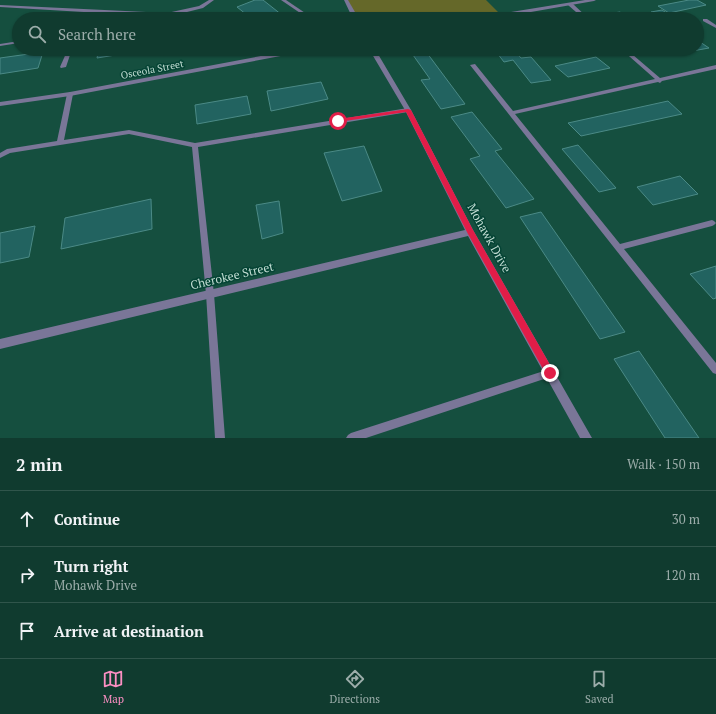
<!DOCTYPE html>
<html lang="en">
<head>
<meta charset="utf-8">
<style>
	:root { --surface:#103b2f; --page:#1e463b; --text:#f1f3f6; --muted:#9cadaa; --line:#30554b; --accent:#fc8fc3 }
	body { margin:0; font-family:"PT Serif",serif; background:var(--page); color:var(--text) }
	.stop { position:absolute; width:12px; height:12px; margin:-9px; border:3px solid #e11d48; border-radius:50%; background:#fff }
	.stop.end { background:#e11d48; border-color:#fff; box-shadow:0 1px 4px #0008 }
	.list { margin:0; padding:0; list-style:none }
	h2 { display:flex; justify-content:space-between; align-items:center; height:52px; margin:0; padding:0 16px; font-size:17px }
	h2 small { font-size:13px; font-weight:400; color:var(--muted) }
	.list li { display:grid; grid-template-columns:26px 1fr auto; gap:12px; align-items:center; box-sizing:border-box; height:56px; padding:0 16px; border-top:1px solid var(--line) }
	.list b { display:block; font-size:15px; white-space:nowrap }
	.list p { margin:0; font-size:13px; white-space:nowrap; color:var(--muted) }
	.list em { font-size:13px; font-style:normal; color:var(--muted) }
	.icon { flex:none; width:22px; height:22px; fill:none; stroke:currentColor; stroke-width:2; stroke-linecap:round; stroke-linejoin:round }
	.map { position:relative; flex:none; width:716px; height:438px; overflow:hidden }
	.search { position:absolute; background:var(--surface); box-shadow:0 1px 3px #0004; left:12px; right:12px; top:12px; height:44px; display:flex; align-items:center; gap:10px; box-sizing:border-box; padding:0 14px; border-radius:22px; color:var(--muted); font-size:15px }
	.sheet { height:220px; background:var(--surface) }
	nav { display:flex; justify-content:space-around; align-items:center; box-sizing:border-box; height:56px; border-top:1px solid var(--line); background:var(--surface); font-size:11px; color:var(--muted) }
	nav a { display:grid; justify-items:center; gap:2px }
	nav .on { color:var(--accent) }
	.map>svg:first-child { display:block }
	.green { fill:#656829 }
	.building { fill:#226360; stroke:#4b8a86 }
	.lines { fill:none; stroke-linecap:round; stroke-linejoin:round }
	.service { fill:#7a7698; fill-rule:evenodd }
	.minor { fill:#7a7698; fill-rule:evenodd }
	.tertiary { fill:#7a7698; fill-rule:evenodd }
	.route { fill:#e11d48 }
	.labels { text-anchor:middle; stroke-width:3; stroke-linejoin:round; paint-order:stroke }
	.far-street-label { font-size:10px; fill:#c2ddd3; stroke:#054435 }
	.street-label { font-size:12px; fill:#c2ddd3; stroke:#054435 }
</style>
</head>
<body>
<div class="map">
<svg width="716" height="438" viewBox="0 0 716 438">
	<rect width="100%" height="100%" fill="#154f3f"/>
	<!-- green -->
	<polygon class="green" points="346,0 486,0 502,16 481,19 356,19"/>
	<!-- building -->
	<g class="building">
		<polygon points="255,0 263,0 287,19 252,19 237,7"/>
		<polygon points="689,0 697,0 706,5 669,13 658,6"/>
		<polygon points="662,10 676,19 661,19 651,12"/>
		<polygon points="620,12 629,19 613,19 607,14"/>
		<polygon points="697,40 709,48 670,55 662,49 697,49"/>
		<polygon points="99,49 153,49 97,58"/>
		<polygon points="441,49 482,49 445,55"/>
		<polygon points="494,49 513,49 521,58 531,57 551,80 531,83 513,60 504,62"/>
		<polygon points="43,52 38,68 0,74 0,58"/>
		<polygon points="427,53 465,104 441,109 421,80 430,79 413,55"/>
		<polygon points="596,57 610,68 568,77 555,66"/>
		<polygon points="321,82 328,99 271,111 267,91"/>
		<polygon points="247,96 251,114 197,124 195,105"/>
		<polygon points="668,101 682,114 581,136 568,123"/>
		<polygon points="472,112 502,149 495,151 534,199 506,208 470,159 480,156 451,117"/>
		<polygon points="578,145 616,188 599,192 562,149"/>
		<polygon points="364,146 382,191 342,201 324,153"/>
		<polygon points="680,176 698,194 653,205 637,187"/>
		<polygon points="151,199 152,229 61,249 65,218"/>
		<polygon points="279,201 283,233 262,239 256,205"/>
		<polygon points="541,212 625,332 600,339 520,217"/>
		<polygon points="35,226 29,257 0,263 0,233"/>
		<polygon points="716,266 716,298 713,299 690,274"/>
		<polygon points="639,351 699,438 665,438 614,359"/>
	</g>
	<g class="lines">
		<!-- service -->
		<g class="service">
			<polygon points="281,0 286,0 314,19 309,19"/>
			<polygon points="568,3 572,3 589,19 584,19 568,5"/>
			<polygon points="88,10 92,11 87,19 83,19"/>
			<polygon points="703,19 707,19 716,25 716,28 703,21"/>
			<polygon points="19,41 19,43 0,46 0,44"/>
			<polygon points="68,49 72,49 66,67 61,68 60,67"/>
			<polygon points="621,49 626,49 660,78 716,65 716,69 662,81 660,83 658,82 515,114 620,244 712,220 714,221 716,223 714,225 712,226 624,249 716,363 716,374 713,373 470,65 475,64 513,111 655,79"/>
			<polygon points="70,92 73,94 64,140 129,130 195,143 408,108 411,110 408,112 198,147 214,294 225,438 215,438 206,294 192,147 129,134 10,153 0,158 0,153 7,149 57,141 67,94"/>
			<polygon points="550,369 553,370 554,373 553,376 550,377 366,438 346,438 348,435 351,433"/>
		</g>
		<!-- minor -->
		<g class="minor">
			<polygon points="209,0 214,0 203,8 167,17 0,7 0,5 167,13 199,6"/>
			<polygon points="344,0 348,0 359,19 353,19"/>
			<polygon points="369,49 375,49 411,110 473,230 592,438 580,438 468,236 0,349 0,339 465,230 405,110"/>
		</g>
		<!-- tertiary -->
		<g class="tertiary">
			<polygon points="585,0 596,0 594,1 490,19 478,19 481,17"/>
			<polygon points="298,49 310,49 307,51 70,96 0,106 0,102 70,92"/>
		</g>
	</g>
	<!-- route -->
	<polygon class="route" points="408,109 411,110 473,230 553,370 554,373 553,376 550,377 547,376 468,234 406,112 338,122 335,121 338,119"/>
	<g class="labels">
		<!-- far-street labels -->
		<g class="far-street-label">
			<text transform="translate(152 69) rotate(-11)" y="4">Osceola Street</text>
		</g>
		<!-- street labels -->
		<g class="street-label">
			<text transform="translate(489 238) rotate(61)" y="4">Mohawk Drive</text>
			<text transform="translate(232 276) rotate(-13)" y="4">Cherokee Street</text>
		</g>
	</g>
</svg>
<div class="stop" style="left:338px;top:121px"></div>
<div class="stop end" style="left:550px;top:373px"></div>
<div class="search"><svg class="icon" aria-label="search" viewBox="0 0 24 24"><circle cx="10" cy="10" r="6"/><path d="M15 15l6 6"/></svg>Search here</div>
</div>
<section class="sheet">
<h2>2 min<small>Walk · 150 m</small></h2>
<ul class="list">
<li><svg class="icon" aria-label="ahead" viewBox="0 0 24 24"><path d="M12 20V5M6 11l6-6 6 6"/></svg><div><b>Continue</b></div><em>30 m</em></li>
<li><svg class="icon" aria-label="right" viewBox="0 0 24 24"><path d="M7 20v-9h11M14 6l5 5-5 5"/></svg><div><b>Turn right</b><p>Mohawk Drive</p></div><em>120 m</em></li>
<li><svg class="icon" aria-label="arrive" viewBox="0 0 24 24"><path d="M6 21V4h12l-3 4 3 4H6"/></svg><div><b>Arrive at destination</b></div></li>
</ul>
</section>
<nav>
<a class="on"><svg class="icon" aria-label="map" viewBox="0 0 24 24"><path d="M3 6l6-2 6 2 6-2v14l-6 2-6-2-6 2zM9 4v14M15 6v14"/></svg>Map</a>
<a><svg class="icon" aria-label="directions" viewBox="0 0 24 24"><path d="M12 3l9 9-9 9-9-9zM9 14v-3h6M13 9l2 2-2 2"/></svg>Directions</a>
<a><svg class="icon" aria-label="saved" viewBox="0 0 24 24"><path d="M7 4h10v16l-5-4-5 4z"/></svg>Saved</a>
</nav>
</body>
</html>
